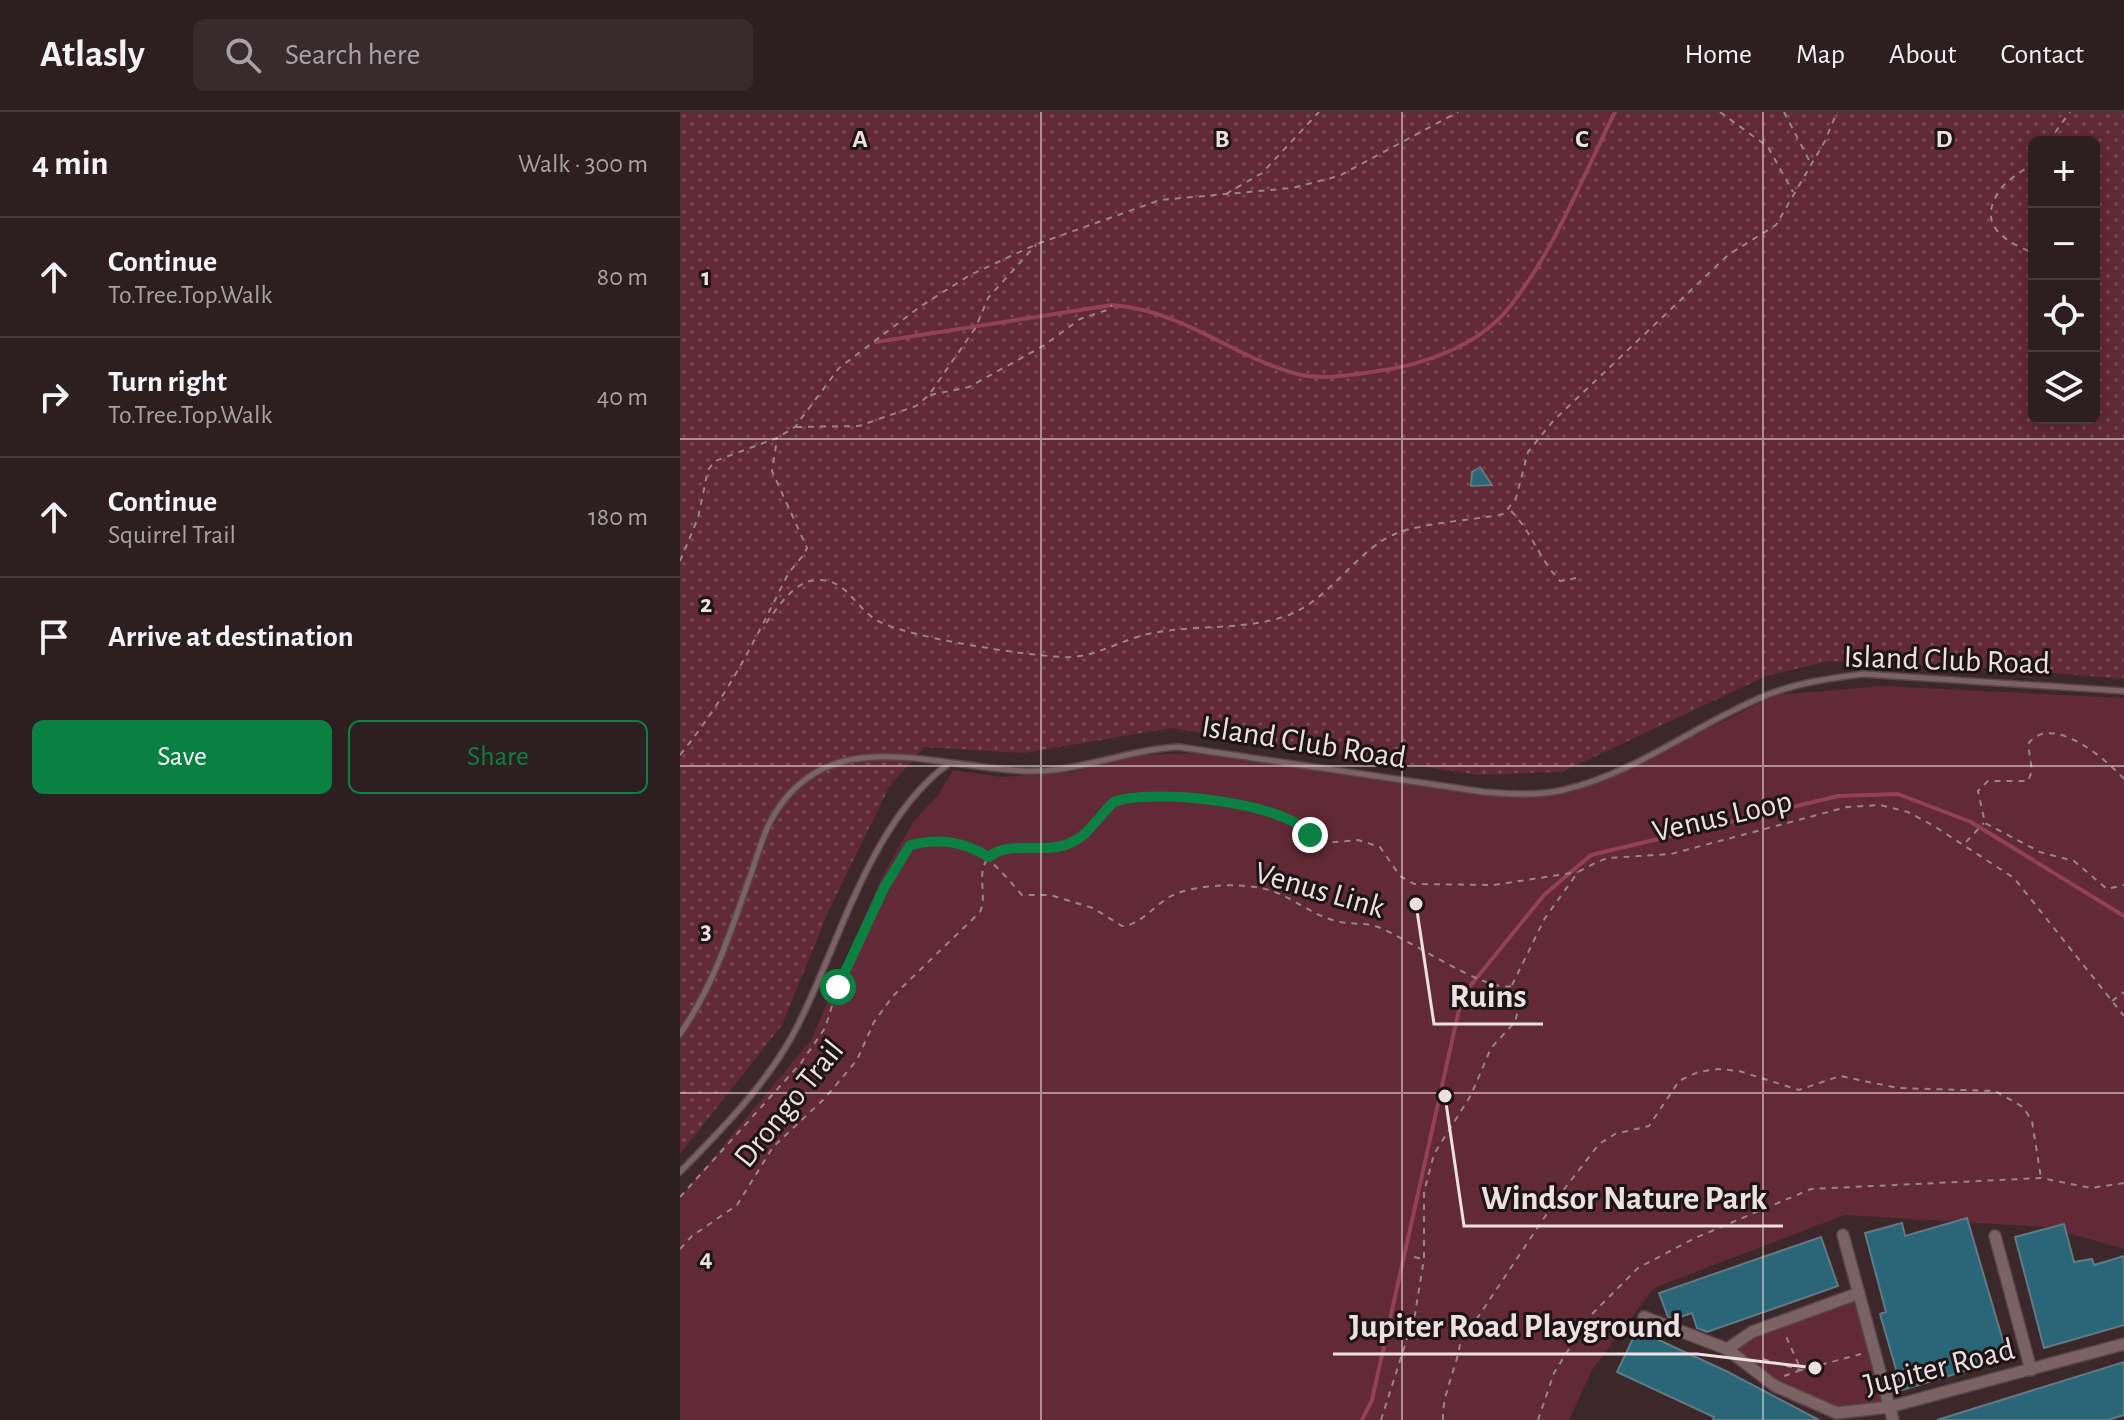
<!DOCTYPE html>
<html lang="en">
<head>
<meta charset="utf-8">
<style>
	:root { --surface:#2d1e20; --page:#392b2d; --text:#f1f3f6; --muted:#a7a2a5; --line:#483c3e; --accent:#0b8043 }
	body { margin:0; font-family:"Alegreya Sans",sans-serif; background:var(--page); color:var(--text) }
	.controls { position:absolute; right:24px; top:24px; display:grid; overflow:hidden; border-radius:12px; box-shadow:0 4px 20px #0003 }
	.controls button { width:72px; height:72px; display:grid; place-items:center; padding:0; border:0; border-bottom:2px solid var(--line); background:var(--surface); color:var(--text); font:40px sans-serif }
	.stop { position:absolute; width:24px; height:24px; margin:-18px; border:6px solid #0b8043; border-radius:50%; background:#fff }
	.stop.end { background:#0b8043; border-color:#fff; box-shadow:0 2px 8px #0008 }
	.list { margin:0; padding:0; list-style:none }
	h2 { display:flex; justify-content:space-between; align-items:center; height:104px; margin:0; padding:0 32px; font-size:34px }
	h2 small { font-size:26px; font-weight:400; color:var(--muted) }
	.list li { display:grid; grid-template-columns:52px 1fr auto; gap:24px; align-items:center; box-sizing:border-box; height:120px; padding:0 32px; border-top:2px solid var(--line) }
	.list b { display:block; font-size:30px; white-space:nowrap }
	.list p { margin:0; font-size:26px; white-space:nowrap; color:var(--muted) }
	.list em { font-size:26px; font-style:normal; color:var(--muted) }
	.actions { display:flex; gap:16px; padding:24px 32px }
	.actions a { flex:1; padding:18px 0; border:2px solid var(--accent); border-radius:12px; text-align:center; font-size:28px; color:var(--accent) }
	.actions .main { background:var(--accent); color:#fff }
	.icon { flex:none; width:44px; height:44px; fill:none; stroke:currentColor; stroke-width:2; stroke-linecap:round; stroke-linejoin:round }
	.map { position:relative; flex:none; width:1444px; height:1308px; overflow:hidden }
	header { display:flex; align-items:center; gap:48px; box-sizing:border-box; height:112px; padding:0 40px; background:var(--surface); border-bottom:2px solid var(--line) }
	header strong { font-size:38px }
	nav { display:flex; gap:44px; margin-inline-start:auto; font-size:28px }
	.search { width:560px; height:72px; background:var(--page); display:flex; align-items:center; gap:20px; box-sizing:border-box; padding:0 28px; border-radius:12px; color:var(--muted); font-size:30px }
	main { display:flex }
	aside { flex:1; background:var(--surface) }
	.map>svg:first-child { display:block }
	.grass { fill:url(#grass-dots); fill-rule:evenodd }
	.park { fill:#612a36 }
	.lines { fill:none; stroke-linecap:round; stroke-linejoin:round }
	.stream { stroke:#934154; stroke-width:4 }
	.building { fill:#2b6678; stroke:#617982; stroke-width:2 }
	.lane-casing { stroke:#58464a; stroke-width:8 }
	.street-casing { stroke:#58464a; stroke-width:14 }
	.path { stroke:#978689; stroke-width:2; stroke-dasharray:6 6; stroke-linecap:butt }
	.lane { stroke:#7a6265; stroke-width:5 }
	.street { stroke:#7a6265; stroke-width:11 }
	.route { stroke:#0b8043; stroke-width:10 }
	.grid { fill:none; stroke:#eee0e2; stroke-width:2; stroke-opacity:0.55 }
	.labels { text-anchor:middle; stroke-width:6; stroke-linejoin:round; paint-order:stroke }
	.street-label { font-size:32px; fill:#eee0e2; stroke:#1d1415 }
	.grid-label { font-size:26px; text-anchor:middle; font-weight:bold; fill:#eee0e2; stroke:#1d1415; stroke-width:6; stroke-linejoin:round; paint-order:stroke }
	.leader { fill:none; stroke:#eee0e2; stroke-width:3 }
	.callout-dot { fill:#eee0e2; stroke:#1d1415; stroke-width:3 }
	.callout-label { font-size:34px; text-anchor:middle; font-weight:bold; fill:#eee0e2; stroke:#1d1415; stroke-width:6; stroke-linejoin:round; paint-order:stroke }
</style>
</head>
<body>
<header>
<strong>Atlasly</strong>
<div class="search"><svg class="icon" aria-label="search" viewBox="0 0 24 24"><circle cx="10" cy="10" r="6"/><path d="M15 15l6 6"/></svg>Search here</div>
<nav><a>Home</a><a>Map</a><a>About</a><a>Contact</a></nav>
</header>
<main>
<aside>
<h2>4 min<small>Walk · 300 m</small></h2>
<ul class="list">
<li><svg class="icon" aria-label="ahead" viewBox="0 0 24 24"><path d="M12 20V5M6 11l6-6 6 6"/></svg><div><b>Continue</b><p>To.Tree.Top.Walk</p></div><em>80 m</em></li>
<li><svg class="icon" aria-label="right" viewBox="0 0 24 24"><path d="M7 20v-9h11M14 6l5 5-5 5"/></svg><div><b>Turn right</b><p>To.Tree.Top.Walk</p></div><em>40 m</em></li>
<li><svg class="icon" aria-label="ahead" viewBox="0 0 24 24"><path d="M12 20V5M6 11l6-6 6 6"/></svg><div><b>Continue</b><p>Squirrel Trail</p></div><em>180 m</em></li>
<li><svg class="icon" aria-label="arrive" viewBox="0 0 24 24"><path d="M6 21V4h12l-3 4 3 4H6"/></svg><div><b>Arrive at destination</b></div></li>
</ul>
<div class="actions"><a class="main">Save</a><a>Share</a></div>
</aside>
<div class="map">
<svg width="1444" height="1308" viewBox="0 0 1444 1308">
	<defs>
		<pattern id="grass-dots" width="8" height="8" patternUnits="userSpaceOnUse" patternTransform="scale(2)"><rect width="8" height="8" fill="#612a36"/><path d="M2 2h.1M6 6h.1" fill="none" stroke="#784953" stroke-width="1.8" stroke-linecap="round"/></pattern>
	</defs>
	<rect width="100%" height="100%" fill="#3c282b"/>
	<!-- grass -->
	<path class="grass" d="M0 0H1444V567L1336 558 1149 549 1086 564 882 660 798 663 491 616 344 641 244 635 209 675 148 800 102 913 0 1042ZM1354 30H1414V306H1354Z"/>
	<!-- park -->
	<g class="park">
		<polygon points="1201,574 1444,586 1444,1137 1368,1115 1165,1103 974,1176 912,1258 889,1308 0,1308 0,1086 131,928 202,765 233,710 259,682 273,658 322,665 392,660 459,643 524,641 801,681 856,683 920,670 1096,583"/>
		<polygon points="1179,1181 1209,1295 1139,1296 1047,1237 1099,1210"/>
	</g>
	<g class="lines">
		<!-- stream -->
		<g class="stream">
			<path d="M196 230 432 193C504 199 549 242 613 261 641 269 670 263 698 259 743 253 797 234 827 198 874 141 902 65 935 0"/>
			<polyline points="682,1308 692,1288 782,884 864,783 911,743 1158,684 1218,682 1291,710 1444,804"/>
		</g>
	</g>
	<!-- building -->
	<g class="building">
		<polygon points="800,355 812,373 791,374 792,360"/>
		<polygon points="1287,1106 1328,1246 1222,1278 1200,1202 1206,1200 1185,1121 1222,1111 1225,1124"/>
		<polygon points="1384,1112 1394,1150 1412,1147 1414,1153 1444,1144 1444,1213 1364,1236 1335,1125"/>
		<polygon points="1141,1125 1158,1174 1027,1220 1017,1216 1012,1201 994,1207 988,1205 979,1181"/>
		<polygon points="957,1218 1046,1259 1139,1308 1033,1308 1034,1305 937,1260"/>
		<polygon points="1444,1250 1444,1303 1428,1308 1257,1308"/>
	</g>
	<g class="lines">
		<!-- lane casing -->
		<g class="lane-casing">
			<g id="lane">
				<path d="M0 922C32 876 49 825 67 773 75 752 80 730 90 710 150 596 277 668 374 658 416 653 456 637 499 635L804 680C830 682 857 684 883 678 958 661 1017 611 1087 583 1117 571 1151 566 1183 562L1444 579"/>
				<path d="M0 1060C43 1016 90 969 118 913 160 830 190 710 268 652"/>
			</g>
		</g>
		<!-- street casing -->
		<g class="street-casing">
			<g id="street">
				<polyline points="1163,1123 1213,1308"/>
				<polyline points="1315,1124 1351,1258"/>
				<polyline points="964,1205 1047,1237 1095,1274 1157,1301 1209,1295 1444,1232"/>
				<polyline points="1047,1237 1072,1220 1179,1181"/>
			</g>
		</g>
		<!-- path -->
		<g class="path">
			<polyline points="1040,0 1088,35 1113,80"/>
			<polyline points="1104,0 1130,50"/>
			<polyline points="1368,30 1390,0"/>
			<path d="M1354 50C1344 59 1327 67 1320 78 1295 114 1326 130 1354 141"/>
			<polyline points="1353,52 1350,63 1354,74"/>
			<polyline points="546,82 582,61 639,0"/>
			<polyline points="250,283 289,275 363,234 400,207 427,198 432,193"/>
			<polyline points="116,315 179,314 236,294 249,283 296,215 308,186 356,133"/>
			<path d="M831 399C852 420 859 447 880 469L902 465"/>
			<polyline points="0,449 18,406 28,358 35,349 97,326 115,315 159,256 241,194 290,163 357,132 480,88 612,76 659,64 778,0"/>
			<path d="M86 511C100 493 115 467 140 468 167 468 177 498 198 509 230 526 343 543 382 545 414 547 437 529 468 522 514 512 562 519 606 504 651 488 674 439 717 421 743 411 794 408 824 402L836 386 848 340 873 309 1048 143 1096 113 1145 29 1157 0"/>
			<path d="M0 643C47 585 73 532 106 466 111 455 122 448 127 436L92 359 97 327"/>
			<path d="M1444 667C1426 647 1371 600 1348 632L1352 659 1348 669H1308L1298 679 1305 711 1360 740 1394 749 1427 777 1444 773"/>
			<polyline points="1286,730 1304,711"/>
			<polyline points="832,873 865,806 898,760 917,750 928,746 991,742 1167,695 1200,693 1228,700 1254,714 1334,766 1444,904"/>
			<polyline points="1432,889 1444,880"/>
			<path d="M0 1085 121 951 145 916 158 875 204 776 230 733C288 720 307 743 342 783H370L413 796 442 814C462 814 477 788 498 781 523 772 570 770 595 780 617 789 633 803 656 809 669 813 685 810 698 815 727 826 807 881 831 874"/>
			<path d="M0 1137 12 1124 57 1093 93 1035 145 986 177 948 194 910 213 884 300 800C307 784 298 766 305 751 316 729 351 739 370 737 404 734 412 709 434 690 466 677 577 690 608 705 622 711 629 725 643 731L678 728 700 735 720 764 734 772 814 773 898 760"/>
			<polyline points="734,1145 743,1147"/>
			<polyline points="1083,1247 1121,1258 1181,1242"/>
			<polyline points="1104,1264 1121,1258 1105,1222"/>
			<polyline points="701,1308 735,1202 744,1147 744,1080 754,1042 791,983 811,936 835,910 838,898 831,875"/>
			<path d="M763 1308C762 1282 776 1258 780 1232L878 1085 919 1032 935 1022 969 1014 999 969 1018 960 1038 957 1059 959 1119 978 1160 964 1218 976 1315 979 1343 995 1352 1009 1361 1066"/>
			<polyline points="858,1308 874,1261 909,1205 958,1156 1015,1126 1131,1077 1361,1066 1411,1076 1444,1071"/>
		</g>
		<!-- lane -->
		<use href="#lane" class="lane"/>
		<!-- street -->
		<use href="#street" class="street"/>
	</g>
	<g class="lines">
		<!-- route -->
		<path class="route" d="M158 875 204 776 230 733C260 726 282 729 309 745 329 728 363 742 388 732 410 723 417 705 434 690 472 676 607 690 630 723"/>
	</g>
	<!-- grid -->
	<path class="grid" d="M361 0V1308M722 0V1308M1083 0V1308M0 327H1444M0 654H1444M0 981H1444"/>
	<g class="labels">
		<!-- street labels -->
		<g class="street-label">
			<text transform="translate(1267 547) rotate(2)" y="11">Island Club Road</text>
			<text transform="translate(624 629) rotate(9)" y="11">Island Club Road</text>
			<text transform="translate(1042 703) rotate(-13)" y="11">Venus Loop</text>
			<text transform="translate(640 777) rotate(16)" y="11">Venus Link</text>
			<text transform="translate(108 991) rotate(-51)" y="11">Drongo Trail</text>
			<text transform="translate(1259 1254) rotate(-14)" y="11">Jupiter Road</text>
		</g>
	</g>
	<g class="grid-label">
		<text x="180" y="35">A</text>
		<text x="542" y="35">B</text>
		<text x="902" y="35">C</text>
		<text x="1264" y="35">D</text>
		<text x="26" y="173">1</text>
		<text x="26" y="500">2</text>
		<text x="26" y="827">3</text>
		<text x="26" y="1154">4</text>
	</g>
	<!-- callouts -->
	<path class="leader" d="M736 792L754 912H863M765 984L784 1114H1103M1135 1256L1017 1242H653"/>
	<g class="callout-dot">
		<circle cx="736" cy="792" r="8"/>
		<circle cx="765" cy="984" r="8"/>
		<circle cx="1135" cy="1256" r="8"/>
	</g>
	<g class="callout-label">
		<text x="808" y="895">Ruins</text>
		<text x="944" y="1097">Windsor Nature Park</text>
		<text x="835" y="1225">Jupiter Road Playground</text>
	</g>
</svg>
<div class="controls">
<button>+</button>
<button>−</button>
<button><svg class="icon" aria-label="locate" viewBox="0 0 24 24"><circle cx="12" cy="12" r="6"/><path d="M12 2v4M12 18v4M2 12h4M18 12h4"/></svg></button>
<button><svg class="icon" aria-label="layers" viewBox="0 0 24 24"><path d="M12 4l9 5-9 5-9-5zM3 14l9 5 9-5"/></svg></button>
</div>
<div class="stop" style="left:158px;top:875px"></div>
<div class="stop end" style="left:630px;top:723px"></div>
</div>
</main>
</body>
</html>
